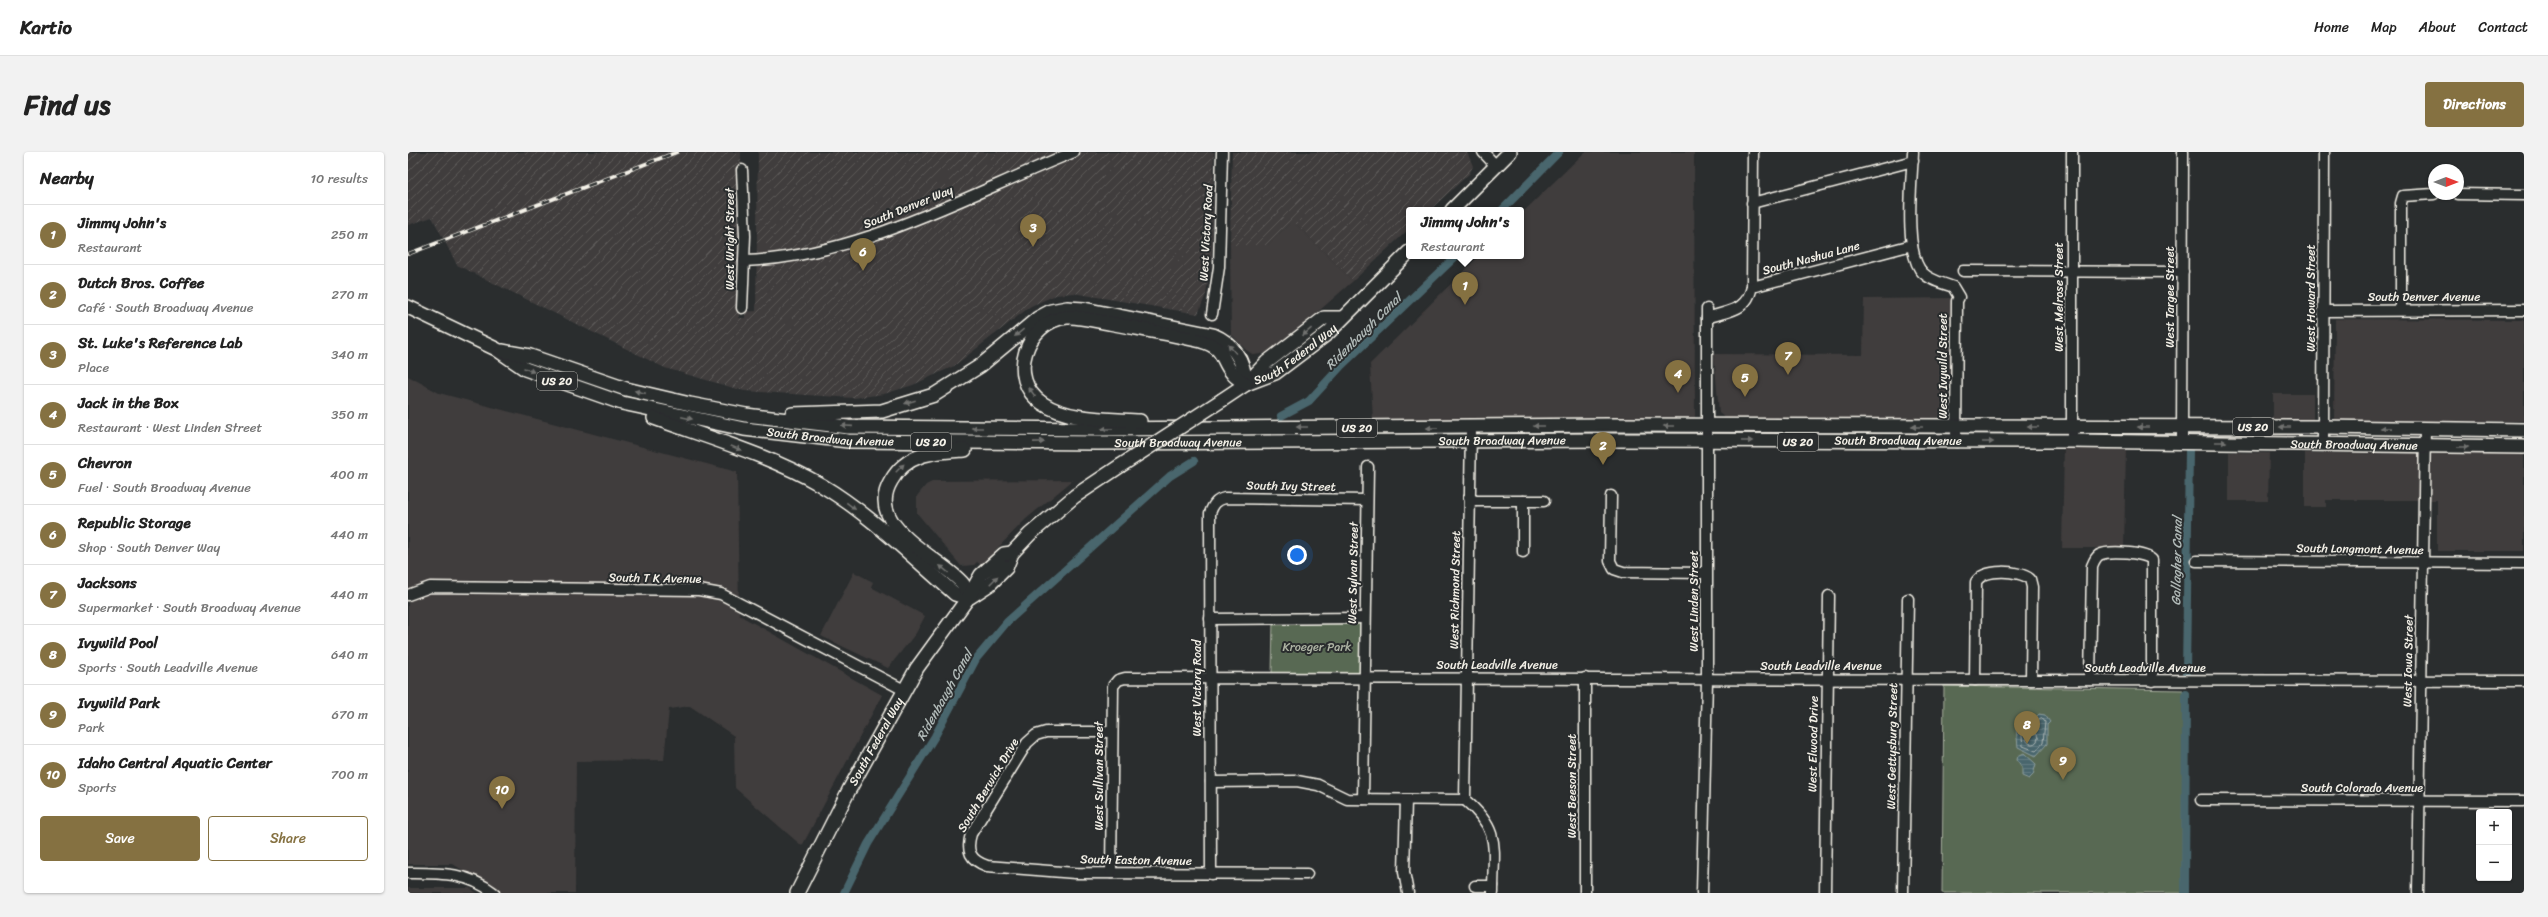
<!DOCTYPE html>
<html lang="en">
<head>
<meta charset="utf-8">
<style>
	:root { --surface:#fff; --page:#f2f2f2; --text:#222; --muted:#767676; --line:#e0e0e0; --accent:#857141 }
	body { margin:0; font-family:Sriracha,sans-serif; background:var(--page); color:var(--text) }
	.controls { position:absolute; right:12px; bottom:12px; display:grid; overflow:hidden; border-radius:4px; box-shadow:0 1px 3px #0004 }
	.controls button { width:36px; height:36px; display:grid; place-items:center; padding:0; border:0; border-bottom:1px solid var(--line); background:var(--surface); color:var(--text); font:20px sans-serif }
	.compass { position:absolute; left:2020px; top:12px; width:36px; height:36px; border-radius:50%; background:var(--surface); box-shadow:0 1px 3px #0004; rotate:90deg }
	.you { position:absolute; left:889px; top:403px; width:14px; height:14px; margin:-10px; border:3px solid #fff; border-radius:50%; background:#1a73e8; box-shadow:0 0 0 6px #1a73e833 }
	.badge { display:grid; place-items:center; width:26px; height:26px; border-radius:50%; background:var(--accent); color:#fff; font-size:13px; font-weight:700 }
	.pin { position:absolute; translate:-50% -33px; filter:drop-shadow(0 1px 2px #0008) }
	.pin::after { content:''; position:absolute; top:21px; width:14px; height:12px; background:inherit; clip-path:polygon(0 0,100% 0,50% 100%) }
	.popup { position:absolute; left:998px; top:55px; width:118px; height:52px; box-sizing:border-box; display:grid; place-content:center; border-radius:4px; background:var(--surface); filter:drop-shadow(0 1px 3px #0005); font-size:13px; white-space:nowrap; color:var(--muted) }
	.popup b { font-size:15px; color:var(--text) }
	.popup::after { content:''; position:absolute; left:50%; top:100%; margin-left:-8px; border:8px solid transparent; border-top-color:var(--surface) }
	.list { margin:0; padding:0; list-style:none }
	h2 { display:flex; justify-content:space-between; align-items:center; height:52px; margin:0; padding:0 16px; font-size:17px }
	h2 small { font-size:13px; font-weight:400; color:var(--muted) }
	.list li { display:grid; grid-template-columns:26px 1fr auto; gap:12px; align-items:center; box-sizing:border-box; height:60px; padding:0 16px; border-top:1px solid var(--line) }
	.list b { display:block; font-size:15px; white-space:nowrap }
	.list p { margin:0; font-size:13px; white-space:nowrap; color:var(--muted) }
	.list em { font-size:13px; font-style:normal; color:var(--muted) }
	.actions { display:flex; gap:8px; padding:12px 16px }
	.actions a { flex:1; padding:9px 0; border:1px solid var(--accent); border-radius:4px; text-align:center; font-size:14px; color:var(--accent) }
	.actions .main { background:var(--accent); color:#fff }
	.map { position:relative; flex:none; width:2116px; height:741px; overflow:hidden; border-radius:4px }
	header { display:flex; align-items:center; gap:24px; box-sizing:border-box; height:56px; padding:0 20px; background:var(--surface); border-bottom:1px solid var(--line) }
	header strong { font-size:19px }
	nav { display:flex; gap:22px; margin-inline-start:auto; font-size:14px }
	.intro { display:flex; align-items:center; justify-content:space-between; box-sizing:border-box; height:96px; padding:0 24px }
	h1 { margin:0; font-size:28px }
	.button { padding:10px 18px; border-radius:4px; background:var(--accent); color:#fff; font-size:14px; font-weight:700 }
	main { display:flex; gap:24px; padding:0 24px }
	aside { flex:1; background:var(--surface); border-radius:4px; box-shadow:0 1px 3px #0004 }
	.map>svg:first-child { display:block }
	.built { fill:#403d3d }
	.industrial { fill:url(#industrial-furrows) }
	.park { fill:#596952; stroke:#a6ad9d }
	.water { fill:url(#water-rules); stroke:#8d9e9e }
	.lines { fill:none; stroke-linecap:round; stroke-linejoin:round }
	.shore { stroke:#b0b9b7; stroke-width:1 }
	.canal { stroke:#49666d; stroke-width:8 }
	.minor-casing { stroke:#f4f1e8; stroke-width:13 }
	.major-casing { stroke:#f4f1e8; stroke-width:16 }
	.minor { stroke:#2a2d2e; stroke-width:10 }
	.major { stroke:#2a2d2e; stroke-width:13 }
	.rail-casing { stroke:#f4f1e8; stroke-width:4 }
	.rail { stroke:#2a2d2e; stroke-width:2.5; stroke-dasharray:8; stroke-linecap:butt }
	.major-bridge-casing { stroke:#f4f1e8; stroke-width:16; stroke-linecap:butt }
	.major-bridge { stroke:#2a2d2e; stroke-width:13 }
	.oneway { fill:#71726f }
	.labels { text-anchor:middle; stroke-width:4; stroke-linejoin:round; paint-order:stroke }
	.shield { fill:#2a2d2e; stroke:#b7b6b0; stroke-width:1 }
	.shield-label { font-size:11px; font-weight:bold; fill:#f4f1e8 }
	.street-label { font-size:12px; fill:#f4f1e8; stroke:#2a2d2e }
	.park-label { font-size:12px; fill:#aeb4a4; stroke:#2a2d2e }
	.water-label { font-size:13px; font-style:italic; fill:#b0b9b7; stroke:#2a2d2e }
</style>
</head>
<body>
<header>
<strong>Kartio</strong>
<nav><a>Home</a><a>Map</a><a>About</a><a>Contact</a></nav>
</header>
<div class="intro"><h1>Find us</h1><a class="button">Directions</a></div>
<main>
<aside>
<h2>Nearby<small>10 results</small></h2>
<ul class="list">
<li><span class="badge">1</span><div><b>Jimmy John's</b><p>Restaurant</p></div><em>250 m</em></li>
<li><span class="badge">2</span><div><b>Dutch Bros. Coffee</b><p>Café · South Broadway Avenue</p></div><em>270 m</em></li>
<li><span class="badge">3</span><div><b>St. Luke's Reference Lab</b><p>Place</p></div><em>340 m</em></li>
<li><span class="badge">4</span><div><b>Jack in the Box</b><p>Restaurant · West Linden Street</p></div><em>350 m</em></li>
<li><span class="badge">5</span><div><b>Chevron</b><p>Fuel · South Broadway Avenue</p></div><em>400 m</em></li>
<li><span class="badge">6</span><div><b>Republic Storage</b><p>Shop · South Denver Way</p></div><em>440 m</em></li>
<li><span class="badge">7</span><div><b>Jacksons</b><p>Supermarket · South Broadway Avenue</p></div><em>440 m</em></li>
<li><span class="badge">8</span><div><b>Ivywild Pool</b><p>Sports · South Leadville Avenue</p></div><em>640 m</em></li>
<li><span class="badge">9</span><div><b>Ivywild Park</b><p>Park</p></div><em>670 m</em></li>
<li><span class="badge">10</span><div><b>Idaho Central Aquatic Center</b><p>Sports</p></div><em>700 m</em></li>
</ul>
<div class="actions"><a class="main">Save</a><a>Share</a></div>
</aside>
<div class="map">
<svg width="2116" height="741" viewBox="0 0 2116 741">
	<defs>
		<pattern id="industrial-furrows" width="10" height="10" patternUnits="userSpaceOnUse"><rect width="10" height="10" fill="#403d3d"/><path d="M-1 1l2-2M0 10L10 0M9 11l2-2" fill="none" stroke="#5c5a59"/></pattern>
		<pattern id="water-rules" width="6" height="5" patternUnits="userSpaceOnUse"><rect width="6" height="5" fill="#49666d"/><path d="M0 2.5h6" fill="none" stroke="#647c82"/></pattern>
	</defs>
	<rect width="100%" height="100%" fill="#2a2d2e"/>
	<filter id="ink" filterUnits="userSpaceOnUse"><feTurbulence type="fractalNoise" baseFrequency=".025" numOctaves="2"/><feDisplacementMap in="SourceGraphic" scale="8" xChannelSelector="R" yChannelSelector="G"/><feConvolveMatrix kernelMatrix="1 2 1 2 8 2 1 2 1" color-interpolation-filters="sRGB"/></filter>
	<g filter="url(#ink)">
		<!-- built -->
		<g class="built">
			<polygon points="1177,0 1286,0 1287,266 965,269 962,212 1071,104 1113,104 1113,62"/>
			<polygon points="881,72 888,72 945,129 887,180 859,201 846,203 838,198 823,182 822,93 859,93"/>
			<polygon points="1549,146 1539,262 1534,267 1321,267 1317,266 1311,261 1306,202 1455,203 1456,147"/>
			<polygon points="1927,167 2116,168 2116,269 1926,270"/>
			<polygon points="0,224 31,241 329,320 331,463 474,543 394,694 327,636 326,584 282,554 261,557 256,608 168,609 167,741 90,741 45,712 0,712"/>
			<polygon points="1865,242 1905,242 1905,267 1901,270 1865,270"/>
			<polygon points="1718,294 1716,396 1654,396 1656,295"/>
			<polygon points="1821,300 1861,301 1860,349 1821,349"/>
			<polygon points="1897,301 2116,302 2116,399 2029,399 2029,348 1918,348 1918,355 1897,355"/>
			<polygon points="665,328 618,367 573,413 569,410 566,413 553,414 509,361 509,344 518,333 526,329"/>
			<polygon points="446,420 465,430 463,435 517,464 508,481 480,516 413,484"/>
			<polygon points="0,736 62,736 69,741 0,741"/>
		</g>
		<!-- industrial -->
		<g class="industrial">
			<polygon points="0,0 333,0 331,166 337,166 337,160 348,159 350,0 806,0 804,104 798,142 790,162 665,141 648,143 623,154 546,214 505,233 476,242 446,246 336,239 257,216 49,113 24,65 0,73"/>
			<polygon points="824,0 1059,0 1065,14 1062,21 1022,58 1001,58 1001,77 945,129 888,72 881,72 859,93 822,93"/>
		</g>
		<!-- park -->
		<g class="park">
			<polygon points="865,468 954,469 953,522 864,521"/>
			<polygon points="1536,534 1775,538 1774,741 1534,741"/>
		</g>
		<!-- water -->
		<g class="water">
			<polygon points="1631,562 1637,563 1642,570 1639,573 1639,592 1628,604 1610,595 1608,576 1616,568 1625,572 1627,566"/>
			<polygon points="1616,601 1628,612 1625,623 1621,627 1614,624 1614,615 1609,608 1610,604"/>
		</g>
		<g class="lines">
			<!-- shore -->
			<g class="shore">
				<polygon points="1634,566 1637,570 1635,591 1628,599 1615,594 1613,574 1616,572 1627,575 1631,567"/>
				<circle cx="1624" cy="586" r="6"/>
			</g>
			<!-- canal -->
			<g class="canal">
				<polyline points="1094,58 1151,0"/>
				<polyline points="873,264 901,249 934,213 1048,104"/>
				<polyline points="1778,520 1781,298"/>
				<polyline points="436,741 460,692 527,584 568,507 599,470 762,324 786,309"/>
				<polyline points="1777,741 1778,542"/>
			</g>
			<!-- minor casing -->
			<g class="minor-casing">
				<g id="minor">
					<polyline points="1075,0 1088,14"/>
					<path d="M1505 0C1504 27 1495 102 1515 121 1523 129 1535 131 1545 135L1551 145 1549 149 1548 290"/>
					<polyline points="1664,0 1664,289"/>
					<polyline points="334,18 337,84 334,156"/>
					<polyline points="2050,42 2116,43"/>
					<polyline points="1344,51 1505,9"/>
					<path d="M336 109C452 105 560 42 666 0"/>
					<polyline points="1555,119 1775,120"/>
					<polyline points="1344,135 1345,0"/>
					<polyline points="1993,158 1993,51 1995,44 2026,42"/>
					<polyline points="1916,159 2116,158"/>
					<polyline points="804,162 811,115 814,0"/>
					<path d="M1299 166C1321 158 1338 160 1344 135L1504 93"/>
					<polyline points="1774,290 1775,0"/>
					<polyline points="1915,291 1916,0"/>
					<polyline points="1203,344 1202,409 1206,417 1215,420 1298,421"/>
					<polyline points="1061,346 1068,349 1136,349"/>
					<polyline points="1115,349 1115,400"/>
					<polyline points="1788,409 2116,411"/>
					<polyline points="0,443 22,435 291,438 313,442 496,538"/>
					<polyline points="802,467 957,466"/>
					<polyline points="1177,526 1177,741"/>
					<path d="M1567 528 1568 430C1576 416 1611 418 1622 427L1624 435 1623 528"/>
					<path d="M1682 528 1684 414C1686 409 1687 406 1691 403 1700 398 1738 400 1744 408V529"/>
					<path d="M704 580H638L628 583 619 591 563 682C558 699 562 708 579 714L667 721 899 722"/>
					<polyline points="803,630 889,629 910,633 939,647 1057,648"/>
					<polyline points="955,647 960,315"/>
					<polyline points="998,648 996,720 1000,741"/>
					<polyline points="1057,648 1063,276"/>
					<path d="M1057 648C1094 679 1085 696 1085 741"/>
					<polyline points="1793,648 2116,649"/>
					<path d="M0 721C32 721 59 720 86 741"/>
					<polyline points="703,721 705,534 710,528 717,526 2116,529"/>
					<path d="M803 722 802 361C805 353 808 348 817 346L959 348"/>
					<polyline points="1067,734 1085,734"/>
					<polyline points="1294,741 1299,527 1299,157"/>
					<polyline points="1417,741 1421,444"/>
					<polyline points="1495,741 1500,447"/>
					<polyline points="2010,741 2017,277"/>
				</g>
			</g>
			<!-- major casing -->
			<g class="major-casing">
				<g id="major">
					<polyline points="1044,58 1102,0"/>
					<path id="s1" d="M0 155 88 197 117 217 214 251 336 277 440 289 690 291 1199 288 1664 289 2116 295"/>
					<polyline points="94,199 122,204 218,237 282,252 338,263 440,275 690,277 1199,273 1916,275 2116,278"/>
					<path id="s2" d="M838 232 867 221 920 181 1001 100"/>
					<polyline points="814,248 838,232 859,210 916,166 933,166"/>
					<path d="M384 262 474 259 526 243 572 214 630 166 643 159 659 156 676 157 805 183C827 192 836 210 838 232"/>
					<path d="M246 266C301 286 361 303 413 333 462 362 504 405 547 442L560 446"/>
					<path d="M732 269C702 267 660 269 634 251 598 227 618 169 659 165 672 164 688 169 701 171 732 177 763 182 793 189 818 196 812 207 825 222 828 226 834 229 838 232"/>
					<path d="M557 298C527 300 499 300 483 329 455 375 534 406 555 432 557 436 559 442 560 446"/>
					<polyline points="562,445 582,432 598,416 604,401 622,382 667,344 712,314"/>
					<path id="s3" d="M389 741 441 638 509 516 560 446 573 423 596 402 604 401"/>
				</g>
			</g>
			<!-- minor -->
			<use href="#minor" class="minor"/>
			<!-- major -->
			<use href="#major" class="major"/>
			<!-- rail casing -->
			<g class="rail-casing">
				<polyline id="rail" points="0,102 269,0"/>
			</g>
			<!-- rail -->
			<use href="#rail" class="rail"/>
			<!-- major-bridge casing -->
			<g class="major-bridge-casing">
				<polyline id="major-bridge" points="712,314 814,248"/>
			</g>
			<!-- major-bridge -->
			<use href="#major-bridge" class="major-bridge"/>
		</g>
		<!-- one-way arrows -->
		<defs><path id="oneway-solid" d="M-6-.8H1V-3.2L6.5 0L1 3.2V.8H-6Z"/></defs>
		<g class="oneway">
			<use href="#oneway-solid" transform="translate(899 180) rotate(140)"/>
			<use href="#oneway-solid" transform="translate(611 181) rotate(141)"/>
			<use href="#oneway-solid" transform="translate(824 197) rotate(-132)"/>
			<use href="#oneway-solid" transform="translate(121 218) rotate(23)"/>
			<use href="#oneway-solid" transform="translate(232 240) rotate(-167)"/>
			<use href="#oneway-solid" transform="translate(624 240) rotate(-125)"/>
			<use href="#oneway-solid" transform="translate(502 250) rotate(163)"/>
			<use href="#oneway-solid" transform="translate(279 266) rotate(12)"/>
			<use href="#oneway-solid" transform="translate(439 274) rotate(-176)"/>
			<use href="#oneway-solid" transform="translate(1131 274) rotate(180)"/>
			<use href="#oneway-solid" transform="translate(1261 274) rotate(-180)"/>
			<use href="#oneway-solid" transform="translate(894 275) rotate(-180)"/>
			<use href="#oneway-solid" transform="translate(1509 275) rotate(-180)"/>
			<use href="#oneway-solid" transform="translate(1625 275) rotate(180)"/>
			<use href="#oneway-solid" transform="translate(1735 275) rotate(-180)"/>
			<use href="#oneway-solid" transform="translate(1877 275) rotate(180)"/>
			<use href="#oneway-solid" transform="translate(569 276) rotate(180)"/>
			<use href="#oneway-solid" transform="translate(1024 276) rotate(-180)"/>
			<use href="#oneway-solid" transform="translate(1978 276) rotate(-179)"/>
			<use href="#oneway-solid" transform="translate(699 277) rotate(180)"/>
			<use href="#oneway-solid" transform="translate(1339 289)"/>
			<use href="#oneway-solid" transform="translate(631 290) rotate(-1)"/>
			<use href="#oneway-solid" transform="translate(1580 290)"/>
			<use href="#oneway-solid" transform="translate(1813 290)"/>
			<use href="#oneway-solid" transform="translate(2055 295)"/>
			<use href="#oneway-solid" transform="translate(328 296) rotate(23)"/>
			<use href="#oneway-solid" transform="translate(492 316) rotate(-45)"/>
			<use href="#oneway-solid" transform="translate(443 354) rotate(38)"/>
			<use href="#oneway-solid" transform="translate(536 417) rotate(-141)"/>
			<use href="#oneway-solid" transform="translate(586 428) rotate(-45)"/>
		</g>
	</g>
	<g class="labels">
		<!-- shield labels -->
		<g class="shield">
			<rect x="129" y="220" width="40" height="18" rx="3"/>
			<rect x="1825" y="266" width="40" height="18" rx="3"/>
			<rect x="929" y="267" width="40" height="18" rx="3"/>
			<rect x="503" y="281" width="40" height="18" rx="3"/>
			<rect x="1370" y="281" width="40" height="18" rx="3"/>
		</g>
		<g class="shield-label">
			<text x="149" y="233">US 20</text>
			<text x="1845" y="279">US 20</text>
			<text x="949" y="280">US 20</text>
			<text x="523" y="294">US 20</text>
			<text x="1390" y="294">US 20</text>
		</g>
		<!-- street labels -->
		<g class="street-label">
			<text transform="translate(500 55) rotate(-22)" y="4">South Denver Way</text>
			<text transform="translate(798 81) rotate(-87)" y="4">West Victory Road</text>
			<text transform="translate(322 87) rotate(-90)" y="4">West Wright Street</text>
			<text transform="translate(1403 106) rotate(-15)" y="4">South Nashua Lane</text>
			<text transform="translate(1651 145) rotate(-90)" y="4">West Melrose Street</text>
			<text transform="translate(1762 145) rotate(-90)" y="4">West Targee Street</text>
			<text x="2016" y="149">South Denver Avenue</text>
			<text transform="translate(1903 146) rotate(-90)" y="4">West Howard Street</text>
			<text dy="4" stroke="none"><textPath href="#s2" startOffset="58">South Federal Way</textPath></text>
			<text transform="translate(1535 214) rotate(-90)" y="4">West Ivywild Street</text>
			<text dy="4" stroke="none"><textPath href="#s1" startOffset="447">South Broadway Avenue</textPath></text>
			<text dy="4" stroke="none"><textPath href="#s1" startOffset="1119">South Broadway Avenue</textPath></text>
			<text dy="4" stroke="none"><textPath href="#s1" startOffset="795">South Broadway Avenue</textPath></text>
			<text dy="4" stroke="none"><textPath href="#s1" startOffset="1515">South Broadway Avenue</textPath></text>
			<text dy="4" stroke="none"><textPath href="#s1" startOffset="1971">South Broadway Avenue</textPath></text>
			<text transform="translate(883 334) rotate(1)" y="4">South Ivy Street</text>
			<text transform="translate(1952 397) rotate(1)" y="4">South Longmont Avenue</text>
			<text transform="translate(945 421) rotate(-89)" y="4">West Sylvan Street</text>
			<text transform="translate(247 426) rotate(1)" y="4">South T K Avenue</text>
			<text transform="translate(1047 438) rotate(-89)" y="4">West Richmond Street</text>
			<text transform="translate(1286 449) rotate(-90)" y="4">West Linden Street</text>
			<text transform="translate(2000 509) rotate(-89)" y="4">West Iowa Street</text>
			<text x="1089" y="517">South Leadville Avenue</text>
			<text x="1413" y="518">South Leadville Avenue</text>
			<text x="1737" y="520">South Leadville Avenue</text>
			<text transform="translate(789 536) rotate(-90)" y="4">West Victory Road</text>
			<text dy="4" stroke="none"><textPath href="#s3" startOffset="171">South Federal Way</textPath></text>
			<text transform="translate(1405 592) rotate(-89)" y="4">West Elwood Drive</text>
			<text transform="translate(1484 594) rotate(-89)" y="4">West Gettysburg Street</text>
			<text transform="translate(691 624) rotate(-90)" y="4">West Sullivan Street</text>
			<text transform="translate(580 633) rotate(-59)" y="4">South Berwick Drive</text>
			<text transform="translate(1164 634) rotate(-90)" y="4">West Beeson Street</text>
			<text x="1954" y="640">South Colorado Avenue</text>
			<text transform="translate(728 708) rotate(1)" y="4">South Easton Avenue</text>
		</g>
		<!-- park labels -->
		<g class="park-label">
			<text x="909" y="499">Kroeger Park</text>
		</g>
		<!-- water labels -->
		<g class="water-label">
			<text transform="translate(955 179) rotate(-45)" y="5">Ridenbaugh Canal</text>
			<text transform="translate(1768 409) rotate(-89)" y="5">Gallagher Canal</text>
			<text transform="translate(536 543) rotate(-61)" y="5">Ridenbaugh Canal</text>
		</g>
	</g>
</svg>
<div class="controls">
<button>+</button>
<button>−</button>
</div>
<svg class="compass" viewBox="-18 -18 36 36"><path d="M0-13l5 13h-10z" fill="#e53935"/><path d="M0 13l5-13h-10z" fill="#767676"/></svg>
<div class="you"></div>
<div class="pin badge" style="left:1057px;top:153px">1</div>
<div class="popup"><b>Jimmy John's</b>Restaurant</div>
<div class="pin badge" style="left:1195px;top:313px">2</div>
<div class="pin badge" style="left:625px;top:95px">3</div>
<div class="pin badge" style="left:1270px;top:241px">4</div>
<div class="pin badge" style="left:1337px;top:245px">5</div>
<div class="pin badge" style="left:455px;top:119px">6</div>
<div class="pin badge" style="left:1380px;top:223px">7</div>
<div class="pin badge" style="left:1619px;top:592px">8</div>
<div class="pin badge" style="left:1655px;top:628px">9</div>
<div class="pin badge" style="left:94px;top:657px">10</div>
</div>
</main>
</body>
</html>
